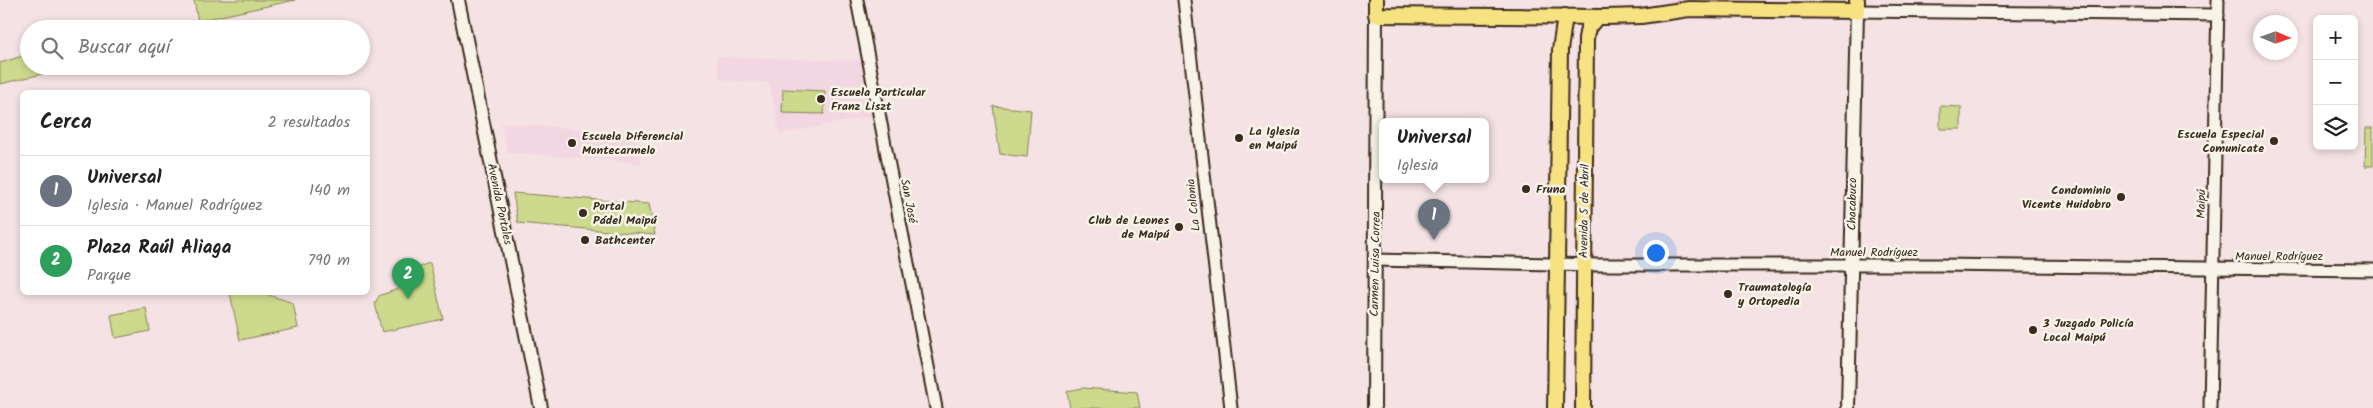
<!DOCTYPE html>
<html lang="es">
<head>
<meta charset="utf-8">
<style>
	:root { --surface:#fff; --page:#f6f6f6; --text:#222; --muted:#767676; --line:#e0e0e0; --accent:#3b2a1e }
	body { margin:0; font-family:Kalam,sans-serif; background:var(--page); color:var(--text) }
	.controls { position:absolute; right:15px; top:15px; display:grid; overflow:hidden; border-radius:8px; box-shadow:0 2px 8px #0003 }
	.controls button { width:45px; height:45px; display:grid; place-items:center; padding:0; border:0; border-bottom:1px solid var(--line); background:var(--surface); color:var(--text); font:25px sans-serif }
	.compass { position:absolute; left:2253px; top:15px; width:45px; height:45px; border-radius:50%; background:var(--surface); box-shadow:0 2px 8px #0003; rotate:92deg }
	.you { position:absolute; left:1655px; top:252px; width:18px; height:18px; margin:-12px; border:4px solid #fff; border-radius:50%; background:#1a73e8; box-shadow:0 0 0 8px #1a73e833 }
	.badge { display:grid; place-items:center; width:32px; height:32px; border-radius:50%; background:var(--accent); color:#fff; font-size:16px; font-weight:700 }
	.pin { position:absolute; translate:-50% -41px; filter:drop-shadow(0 1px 2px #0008) }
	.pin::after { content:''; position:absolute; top:26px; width:18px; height:15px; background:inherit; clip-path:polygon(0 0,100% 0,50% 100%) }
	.popup { position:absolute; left:1379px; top:118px; width:110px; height:65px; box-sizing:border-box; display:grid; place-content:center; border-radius:8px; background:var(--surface); filter:drop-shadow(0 1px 4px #0005); font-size:16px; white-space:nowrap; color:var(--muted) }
	.popup b { font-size:19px; color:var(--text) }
	.popup::after { content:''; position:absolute; left:50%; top:100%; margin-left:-10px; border:10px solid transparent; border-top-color:var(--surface) }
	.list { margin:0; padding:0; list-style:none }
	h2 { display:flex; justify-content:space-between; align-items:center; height:65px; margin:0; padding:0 20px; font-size:21px }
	h2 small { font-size:16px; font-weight:400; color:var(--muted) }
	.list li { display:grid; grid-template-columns:32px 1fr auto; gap:15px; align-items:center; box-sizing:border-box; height:70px; padding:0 20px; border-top:1px solid var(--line) }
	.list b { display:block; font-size:19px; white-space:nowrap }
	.list p { margin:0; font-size:16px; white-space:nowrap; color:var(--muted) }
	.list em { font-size:16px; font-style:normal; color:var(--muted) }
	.icon { flex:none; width:28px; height:28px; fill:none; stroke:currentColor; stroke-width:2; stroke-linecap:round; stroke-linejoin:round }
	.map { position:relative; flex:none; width:2373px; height:408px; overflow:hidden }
	.search { position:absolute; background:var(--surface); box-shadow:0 2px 8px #0003; left:20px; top:20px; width:350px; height:55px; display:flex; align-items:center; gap:12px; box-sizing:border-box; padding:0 18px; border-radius:28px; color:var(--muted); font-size:19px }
	.panel { position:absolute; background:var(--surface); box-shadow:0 2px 8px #0003; left:20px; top:90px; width:350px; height:205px; border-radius:8px }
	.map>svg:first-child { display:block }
	.built { fill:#f2d6e1 }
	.green { fill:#cdda8d; stroke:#848256 }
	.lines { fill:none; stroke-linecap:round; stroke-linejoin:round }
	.tertiary-casing { stroke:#3b2a1e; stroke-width:15 }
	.secondary-casing { stroke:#3b2a1e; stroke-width:16 }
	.primary-casing { stroke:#3b2a1e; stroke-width:18 }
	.tertiary { stroke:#f7f3e8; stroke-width:11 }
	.secondary { stroke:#f7f3e8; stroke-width:12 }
	.primary { stroke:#f7e281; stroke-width:14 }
	.poi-dot { fill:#3b2a1e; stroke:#f7f3e8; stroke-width:2 }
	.labels { text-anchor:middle; stroke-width:5; stroke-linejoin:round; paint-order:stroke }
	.poi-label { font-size:12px; font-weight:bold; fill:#3b2a1e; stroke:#f7f3e8; text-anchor:start }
	.street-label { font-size:12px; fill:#3b2a1e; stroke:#f7f3e8 }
</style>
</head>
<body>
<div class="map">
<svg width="2373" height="408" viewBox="0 0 2373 408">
	<rect width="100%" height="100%" fill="#f4e2e4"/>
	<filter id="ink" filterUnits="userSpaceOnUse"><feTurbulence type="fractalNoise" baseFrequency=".02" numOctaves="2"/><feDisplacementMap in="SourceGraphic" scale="10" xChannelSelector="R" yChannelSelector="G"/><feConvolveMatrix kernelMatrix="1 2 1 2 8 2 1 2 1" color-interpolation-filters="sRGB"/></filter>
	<g filter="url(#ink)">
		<!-- built -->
		<g class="built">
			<polygon points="1612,0 1795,0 1795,3 1703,3"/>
			<polygon points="716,57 862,61 871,116 780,134 769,82 720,80"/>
			<polygon points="501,123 636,134 641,163 508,152"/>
		</g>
		<!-- green -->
		<g class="green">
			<polygon points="194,0 295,0 198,21"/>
			<polygon points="29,54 29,66 76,66 0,84 0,63"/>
			<polygon points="783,89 825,91 824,114 782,113"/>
			<polygon points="993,106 1031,110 1027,157 1000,154"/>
			<polygon points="1940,106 1961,107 1961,129 1940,129"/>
			<polygon points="2366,128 2373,128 2373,166 2365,166"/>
			<polygon points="513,193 649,204 655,235 518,223"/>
			<path d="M430 263 443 319 382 332 375 303 379 296 408 285C412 272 417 266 430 263Z"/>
			<polygon points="230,293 263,293 293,303 298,328 240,340"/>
			<polygon points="146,308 150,331 115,338 111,315"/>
			<polygon points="1083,388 1137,392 1140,408 1070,408 1067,391"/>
		</g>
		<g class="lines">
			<!-- tertiary casing -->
			<g class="tertiary-casing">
				<g id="tertiary">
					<polyline points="857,0 936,408"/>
					<polyline points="1184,0 1231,408"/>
					<polyline points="1857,11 2218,15"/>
					<polyline points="1375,260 1598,265 1939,265 2373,270"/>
					<polyline points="2210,408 2218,0"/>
				</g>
			</g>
			<!-- secondary casing -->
			<g class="secondary-casing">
				<g id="secondary">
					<polyline points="458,0 541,408"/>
					<polyline points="1374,408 1376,15"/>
					<polyline points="1848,408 1857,11"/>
				</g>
			</g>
			<!-- primary casing -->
			<g class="primary-casing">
				<g id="primary">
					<polyline points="1376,0 1376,15 1605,17 1641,16 1689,9 1857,11 1857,0"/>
					<polyline points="1555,408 1560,50 1565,16"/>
					<polyline points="1583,408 1586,38 1588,28 1597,17"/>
				</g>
			</g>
			<!-- tertiary -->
			<use href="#tertiary" class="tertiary"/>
			<!-- secondary -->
			<use href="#secondary" class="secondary"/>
			<!-- primary -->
			<use href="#primary" class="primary"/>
		</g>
	</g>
	<!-- markers -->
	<g class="poi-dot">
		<circle cx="821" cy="99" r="5"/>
		<circle cx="1239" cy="138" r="5"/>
		<circle cx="2274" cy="141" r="5"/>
		<circle cx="572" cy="143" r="5"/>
		<circle cx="1526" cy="189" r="5"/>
		<circle cx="2121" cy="197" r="5"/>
		<circle cx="583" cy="213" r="5"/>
		<circle cx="1179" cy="227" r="5"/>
		<circle cx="585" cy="240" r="5"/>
		<circle cx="1728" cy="294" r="5"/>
		<circle cx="2033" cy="330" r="5"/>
	</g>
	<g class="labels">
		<!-- poi labels -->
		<g class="poi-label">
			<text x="831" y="96">Escuela Particular<tspan x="831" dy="14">Franz Liszt</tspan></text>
			<text x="1249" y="135">La Iglesia<tspan x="1249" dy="14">en Maipú</tspan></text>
			<text x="2264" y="138" text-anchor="end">Escuela Especial<tspan x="2264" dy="14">Comunicate</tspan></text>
			<text x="582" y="140">Escuela Diferencial<tspan x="582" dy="14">Montecarmelo</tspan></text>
			<text x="1536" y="193">Fruna</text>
			<text x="2111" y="194" text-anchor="end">Condominio<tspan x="2111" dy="14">Vicente Huidobro</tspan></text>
			<text x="593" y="210">Portal<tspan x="593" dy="14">Pádel Maipú</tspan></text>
			<text x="1169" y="224" text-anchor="end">Club de Leones<tspan x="1169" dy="14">de Maipú</tspan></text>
			<text x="595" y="244">Bathcenter</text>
			<text x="1738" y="291">Traumatología<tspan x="1738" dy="14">y Ortopedia</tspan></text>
			<text x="2043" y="327">3 Juzgado Policía<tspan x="2043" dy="14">Local Maipú</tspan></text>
		</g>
		<!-- street labels -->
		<g class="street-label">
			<text transform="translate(909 201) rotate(79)" y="4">San José</text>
			<text transform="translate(500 204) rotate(78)" y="4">Avenida Portales</text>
			<text transform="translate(1852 204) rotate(-89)" y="4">Chacabuco</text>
			<text transform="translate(2201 204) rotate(-89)" y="4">Maipú</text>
			<text transform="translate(1193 205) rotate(-96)" y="4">La Colonia</text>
			<text transform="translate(1584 211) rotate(-89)" y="4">Avenida 5 de Abril</text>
			<text x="1874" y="256">Manuel Rodríguez</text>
			<text x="2279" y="260">Manuel Rodríguez</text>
			<text transform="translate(1375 264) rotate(-89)" y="4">Carmen Luisa Correa</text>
		</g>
	</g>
</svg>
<div class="controls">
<button>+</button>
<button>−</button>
<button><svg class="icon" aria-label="layers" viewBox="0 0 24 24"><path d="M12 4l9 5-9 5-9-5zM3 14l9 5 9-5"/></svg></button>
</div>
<svg class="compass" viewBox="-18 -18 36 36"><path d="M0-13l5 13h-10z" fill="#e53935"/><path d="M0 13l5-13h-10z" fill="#767676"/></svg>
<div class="you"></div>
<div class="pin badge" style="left:1434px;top:240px;background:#6b7280">1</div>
<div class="popup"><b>Universal</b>Iglesia</div>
<div class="pin badge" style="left:408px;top:299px;background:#2e9e5b">2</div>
<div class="search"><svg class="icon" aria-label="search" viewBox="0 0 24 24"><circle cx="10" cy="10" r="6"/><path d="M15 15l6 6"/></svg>Buscar aquí</div>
<section class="panel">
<h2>Cerca<small>2 resultados</small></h2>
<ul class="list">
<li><span class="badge" style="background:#6b7280">1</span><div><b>Universal</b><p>Iglesia · Manuel Rodríguez</p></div><em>140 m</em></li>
<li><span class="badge" style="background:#2e9e5b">2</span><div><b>Plaza Raúl Aliaga</b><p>Parque</p></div><em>790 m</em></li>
</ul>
</section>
</div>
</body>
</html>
